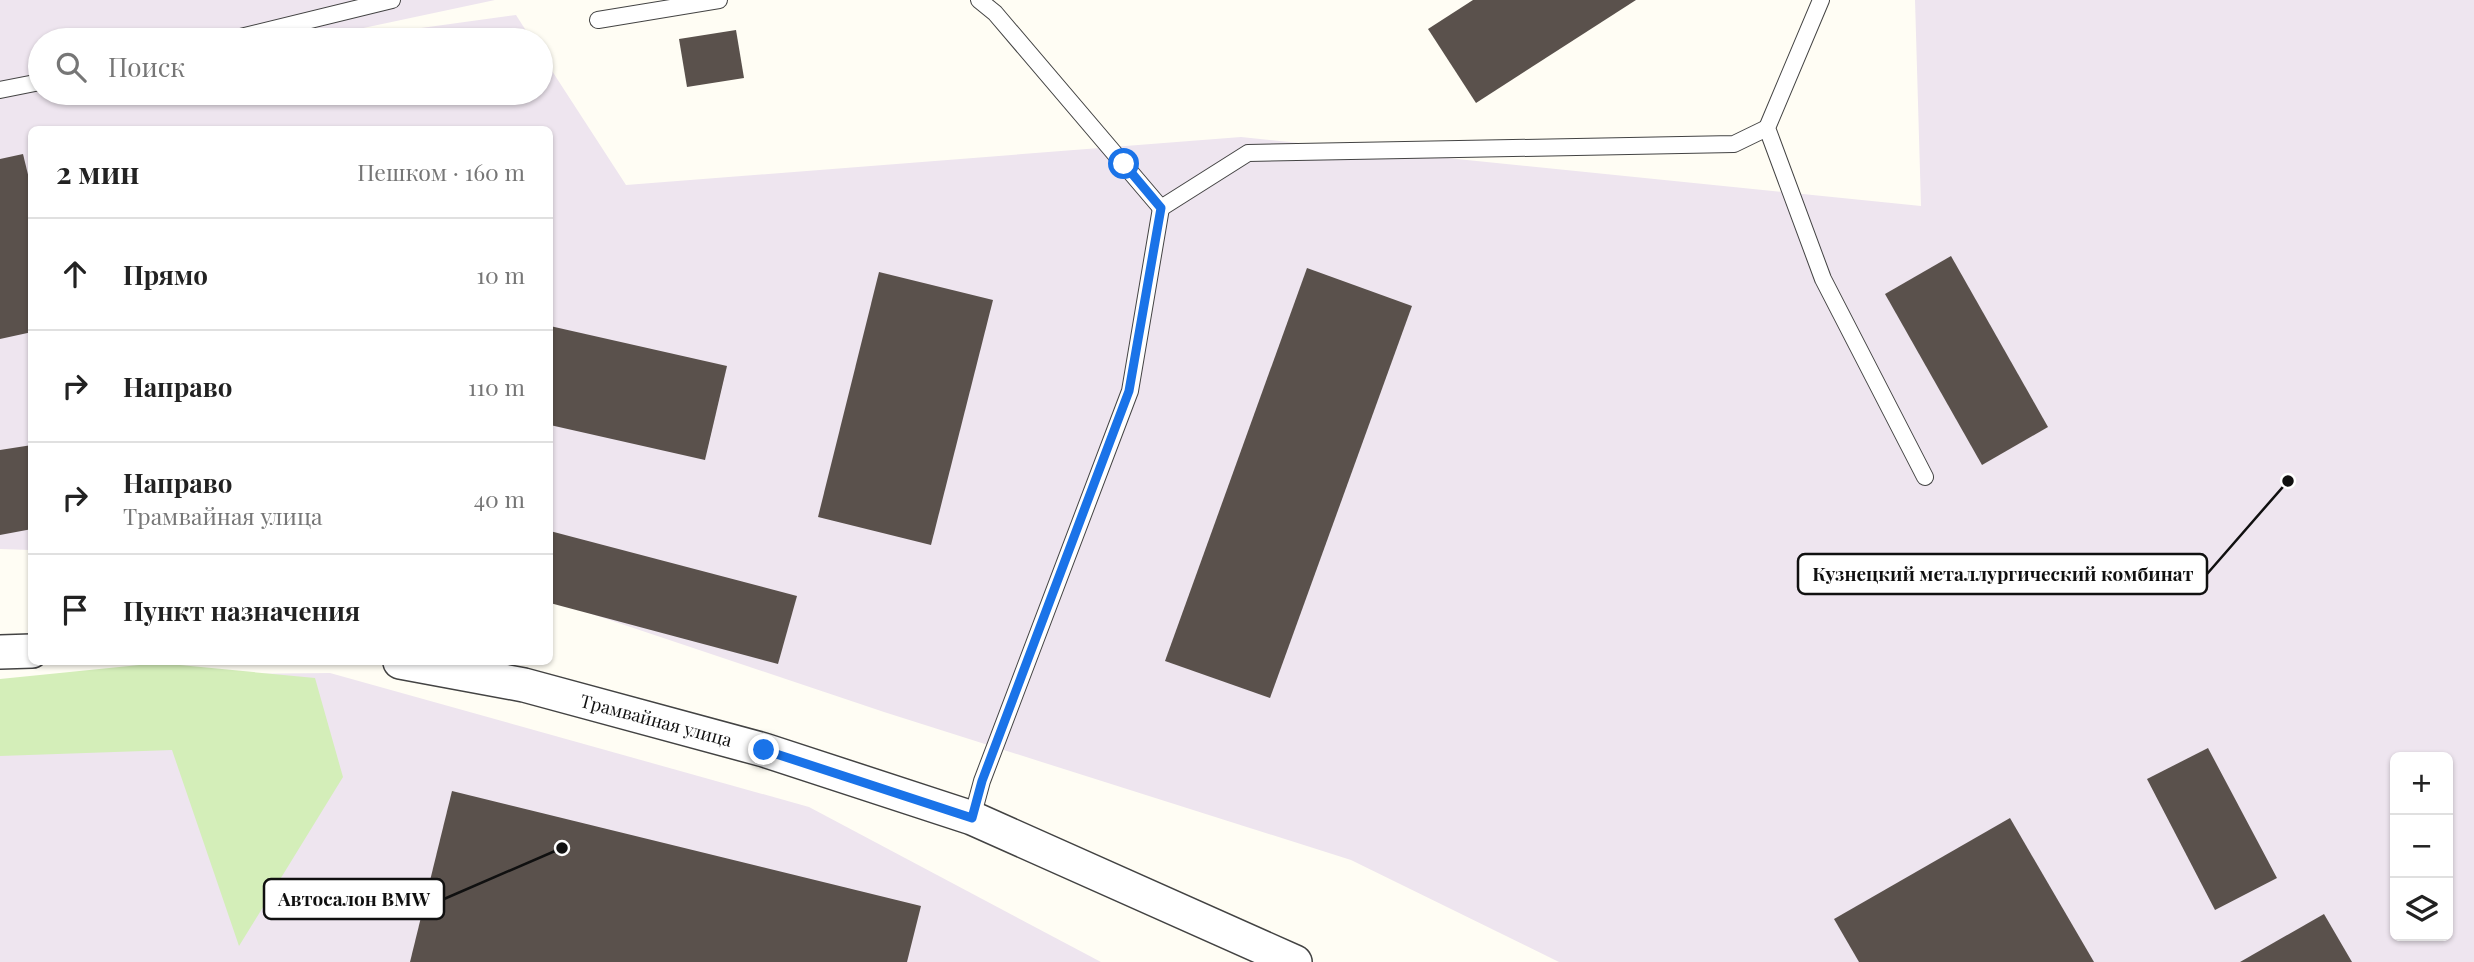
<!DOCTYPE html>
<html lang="ru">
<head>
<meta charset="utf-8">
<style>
	:root { --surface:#fff; --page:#f2f2f2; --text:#222; --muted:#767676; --line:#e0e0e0 }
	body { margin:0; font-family:"Playfair Display",serif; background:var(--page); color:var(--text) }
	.controls { position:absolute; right:21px; bottom:21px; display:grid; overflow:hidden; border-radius:10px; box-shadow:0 2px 5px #0004 }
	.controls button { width:63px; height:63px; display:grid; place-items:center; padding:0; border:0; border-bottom:2px solid var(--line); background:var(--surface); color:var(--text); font:35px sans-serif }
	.stop { position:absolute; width:21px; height:21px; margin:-16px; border:5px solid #1a73e8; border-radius:50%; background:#fff }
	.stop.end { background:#1a73e8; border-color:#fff; box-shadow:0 2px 7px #0008 }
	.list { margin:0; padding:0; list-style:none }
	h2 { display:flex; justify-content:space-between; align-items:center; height:91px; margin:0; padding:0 28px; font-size:30px }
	h2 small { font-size:23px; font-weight:400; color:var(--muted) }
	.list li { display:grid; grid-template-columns:46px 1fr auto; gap:21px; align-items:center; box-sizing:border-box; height:112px; padding:0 28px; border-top:2px solid var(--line) }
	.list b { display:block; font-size:26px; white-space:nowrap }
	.list p { margin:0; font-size:23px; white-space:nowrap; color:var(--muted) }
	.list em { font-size:23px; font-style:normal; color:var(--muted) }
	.icon { flex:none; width:38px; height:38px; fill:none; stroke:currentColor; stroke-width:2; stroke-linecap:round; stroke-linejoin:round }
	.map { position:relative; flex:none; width:2474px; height:962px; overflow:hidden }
	.search { position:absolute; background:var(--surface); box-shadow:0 2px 5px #0004; left:28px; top:28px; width:525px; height:77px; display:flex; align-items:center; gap:18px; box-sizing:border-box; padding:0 24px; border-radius:38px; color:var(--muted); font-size:26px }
	.panel { position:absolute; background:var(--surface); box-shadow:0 2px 5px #0004; left:28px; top:126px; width:525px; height:539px; border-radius:10px }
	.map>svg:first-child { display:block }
	.industrial { fill:#eee5ef; fill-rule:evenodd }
	.green { fill:#d4eeb9 }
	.building { fill:#5a514c }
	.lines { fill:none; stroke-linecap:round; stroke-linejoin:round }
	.service-casing { stroke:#434343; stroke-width:18 }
	.minor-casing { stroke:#434343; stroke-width:36 }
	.service { stroke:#fff; stroke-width:16 }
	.minor { stroke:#fff; stroke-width:33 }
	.route { stroke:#1a73e8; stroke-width:9 }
	.labels { text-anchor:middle; stroke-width:7; stroke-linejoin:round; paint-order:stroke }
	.street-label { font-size:18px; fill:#101010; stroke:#fff }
	.leader { fill:none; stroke:#101010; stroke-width:2.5 }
	.callout-dot { fill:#101010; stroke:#fff; stroke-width:2.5 }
	.callout { fill:#fff; stroke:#101010; stroke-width:2.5 }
	.callout-label { font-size:19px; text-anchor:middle; font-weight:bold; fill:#101010 }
</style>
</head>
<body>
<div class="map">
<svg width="2474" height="962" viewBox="0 0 2474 962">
	<rect width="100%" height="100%" fill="#fffdf4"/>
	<!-- industrial -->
	<g class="industrial">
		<path d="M0 0H495L307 40H40V93H541V54L626 185 1241 137 1921 206 1915 0H2474V962H1559L1351 860 884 712 550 600V130H32L31 550 0 549ZM2395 757H2448V936H2395Z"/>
		<polygon points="516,15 532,40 334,40"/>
		<polygon points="330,673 809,807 1101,962 0,962 0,691 143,675"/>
	</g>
	<!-- green -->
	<polygon class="green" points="159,663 315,678 343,777 239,946 172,750 0,756 0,679"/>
	<!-- building -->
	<g class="building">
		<polygon points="1473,0 1636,0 1476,103 1428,29"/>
		<polygon points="736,30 744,78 687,87 679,39"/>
		<polygon points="23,154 32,191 32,332 0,339 0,159"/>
		<polygon points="1951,256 2048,427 1982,465 1885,294"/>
		<polygon points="1307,268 1412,306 1270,698 1165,661"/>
		<polygon points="879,272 993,300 931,545 818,517"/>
		<polygon points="550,326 727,366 705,460 550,425"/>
		<polygon points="32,445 32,529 0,535 0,450"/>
		<polygon points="550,531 797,596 778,664 550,603"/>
		<polygon points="2208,748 2277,878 2215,910 2147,779"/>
		<polygon points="452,791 921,906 907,962 410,962"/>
		<polygon points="2010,818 2094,962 1859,962 1834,919"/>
		<polygon points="2324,914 2352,962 2240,962"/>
	</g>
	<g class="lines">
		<!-- service casing -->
		<g class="service-casing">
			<g id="service">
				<polyline points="979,0 995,13 1161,208 1248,153 1734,144 1767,128"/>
				<polyline points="1821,0 1767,128 1823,279 1925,477"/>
				<polyline points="598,20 719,0"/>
				<polyline points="228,40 392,0"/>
				<polyline points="0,90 40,82"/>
				<polyline points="972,818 982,781 1130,391 1161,208"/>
			</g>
		</g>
		<!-- minor casing -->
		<g class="minor-casing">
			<g id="minor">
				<polyline points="0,652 32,651"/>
				<polyline points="400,662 524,685 764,750 972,818 1295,962"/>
			</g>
		</g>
		<!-- service -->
		<use href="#service" class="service"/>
		<!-- minor -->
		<use href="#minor" class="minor"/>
	</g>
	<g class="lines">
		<!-- route -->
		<polyline class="route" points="764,750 972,818 982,781 1129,391 1161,208 1124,164"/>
	</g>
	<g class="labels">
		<!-- street labels -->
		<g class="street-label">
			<text transform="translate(656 721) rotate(15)" y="6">Трамвайная улица</text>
		</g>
	</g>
	<!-- callouts -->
	<path class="leader" d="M2288 481L2207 574M562 848L444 899"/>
	<g class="callout-dot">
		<circle cx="2288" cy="481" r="7"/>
		<circle cx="562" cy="848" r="7"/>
	</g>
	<g class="callout">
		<rect x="1798" y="554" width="409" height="40" rx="7"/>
		<rect x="264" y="879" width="180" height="40" rx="7"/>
	</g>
	<g class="callout-label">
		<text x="2003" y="581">Кузнецкий металлургический комбинат</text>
		<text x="354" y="906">Автосалон BMW</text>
	</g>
</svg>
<div class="controls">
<button>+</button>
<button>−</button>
<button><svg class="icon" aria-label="layers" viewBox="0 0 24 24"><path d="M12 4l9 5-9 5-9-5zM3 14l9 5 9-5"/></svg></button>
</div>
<div class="stop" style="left:1124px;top:164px"></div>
<div class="stop end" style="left:764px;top:750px"></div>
<div class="search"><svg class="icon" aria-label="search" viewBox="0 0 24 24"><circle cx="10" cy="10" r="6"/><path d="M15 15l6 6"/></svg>Поиск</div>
<section class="panel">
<h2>2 мин<small>Пешком · 160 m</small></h2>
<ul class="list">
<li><svg class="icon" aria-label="ahead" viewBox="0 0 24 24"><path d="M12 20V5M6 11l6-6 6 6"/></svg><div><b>Прямо</b></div><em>10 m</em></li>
<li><svg class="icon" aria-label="right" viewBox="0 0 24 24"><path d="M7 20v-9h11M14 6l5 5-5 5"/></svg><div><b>Направо</b></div><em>110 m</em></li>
<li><svg class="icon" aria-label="right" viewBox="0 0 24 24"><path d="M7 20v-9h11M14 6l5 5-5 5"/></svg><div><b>Направо</b><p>Трамвайная улица</p></div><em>40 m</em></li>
<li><svg class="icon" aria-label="arrive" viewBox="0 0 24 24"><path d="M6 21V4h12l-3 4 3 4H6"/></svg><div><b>Пункт назначения</b></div></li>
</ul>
</section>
</div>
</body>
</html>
